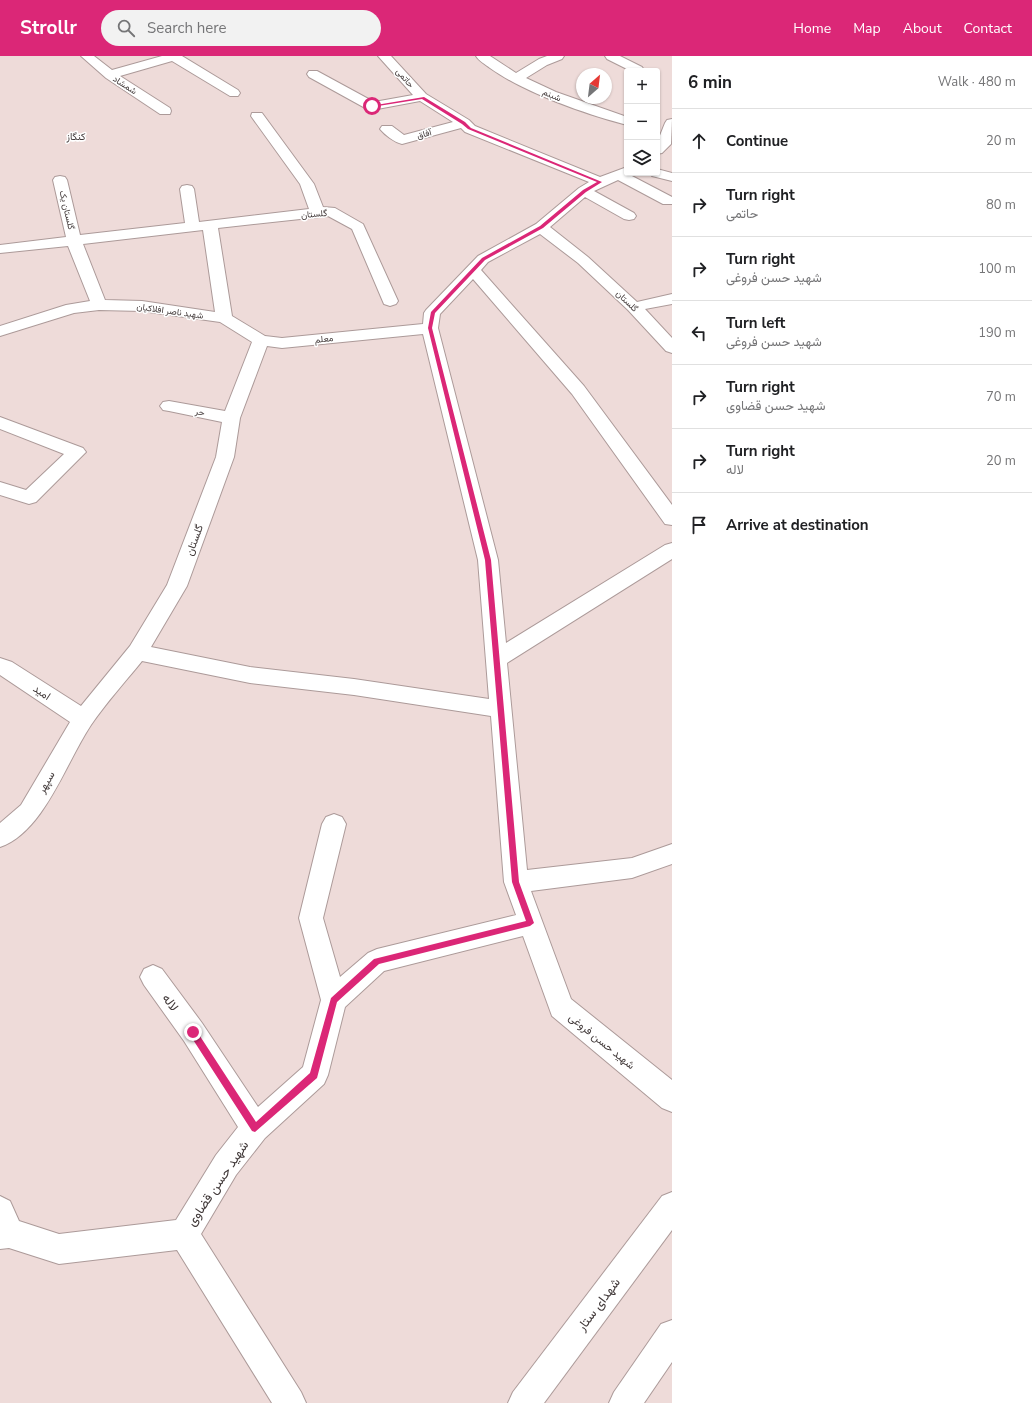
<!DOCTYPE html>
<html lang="en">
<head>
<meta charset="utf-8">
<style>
	:root { --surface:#fff; --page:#f2f2f2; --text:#202124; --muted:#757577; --line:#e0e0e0; --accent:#db2777 }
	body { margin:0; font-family:"Nunito Sans",Vazirmatn,sans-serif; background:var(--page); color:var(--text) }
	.controls { position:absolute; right:12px; top:12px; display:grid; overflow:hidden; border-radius:4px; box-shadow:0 1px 3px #0004 }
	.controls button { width:36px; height:36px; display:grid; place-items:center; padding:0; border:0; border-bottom:1px solid var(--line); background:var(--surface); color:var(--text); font:20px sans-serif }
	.compass { position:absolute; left:576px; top:12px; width:36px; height:36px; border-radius:50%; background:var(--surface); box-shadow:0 1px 3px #0004; rotate:28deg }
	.stop { position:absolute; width:12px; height:12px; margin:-9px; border:3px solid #db2777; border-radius:50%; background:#fff }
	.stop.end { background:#db2777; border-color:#fff; box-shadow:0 1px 4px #0008 }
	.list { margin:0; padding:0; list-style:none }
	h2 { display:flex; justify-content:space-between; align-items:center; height:52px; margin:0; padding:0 16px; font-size:17px }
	h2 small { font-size:13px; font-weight:400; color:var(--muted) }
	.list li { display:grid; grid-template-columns:26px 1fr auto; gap:12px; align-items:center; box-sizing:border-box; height:64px; padding:0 16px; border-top:1px solid var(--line) }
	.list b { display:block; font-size:15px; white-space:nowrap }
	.list p { margin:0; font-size:13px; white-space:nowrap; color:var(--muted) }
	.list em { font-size:13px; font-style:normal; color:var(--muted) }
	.icon { flex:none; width:22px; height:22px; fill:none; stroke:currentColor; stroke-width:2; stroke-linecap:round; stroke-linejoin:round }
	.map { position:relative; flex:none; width:672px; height:1347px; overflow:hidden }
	header { display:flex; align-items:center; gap:24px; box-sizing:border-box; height:56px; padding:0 20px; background:var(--accent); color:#fff }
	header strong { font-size:19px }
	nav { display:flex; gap:22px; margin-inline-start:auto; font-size:14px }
	.search { width:280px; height:36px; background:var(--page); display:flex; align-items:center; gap:10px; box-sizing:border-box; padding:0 14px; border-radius:22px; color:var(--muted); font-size:15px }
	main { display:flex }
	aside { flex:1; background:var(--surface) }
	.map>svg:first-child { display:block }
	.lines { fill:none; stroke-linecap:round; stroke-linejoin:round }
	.minor-casing { stroke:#ac9a99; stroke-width:2 }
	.major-casing { stroke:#ac9a99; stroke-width:2 }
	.minor { fill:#fff; fill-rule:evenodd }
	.major { fill:#fff; fill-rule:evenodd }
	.route { fill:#db2777 }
	.labels { text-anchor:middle; stroke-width:3; stroke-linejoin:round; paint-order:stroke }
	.far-street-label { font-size:9px; fill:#413939; stroke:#fff }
	.far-neighbourhood-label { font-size:10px; fill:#413939; stroke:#fff }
	.street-label { font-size:11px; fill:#413939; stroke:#fff }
	.near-street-label { font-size:13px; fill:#413939; stroke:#fff }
</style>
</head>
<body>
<header>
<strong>Strollr</strong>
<div class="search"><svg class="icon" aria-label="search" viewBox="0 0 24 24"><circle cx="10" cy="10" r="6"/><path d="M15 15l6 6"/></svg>Search here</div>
<nav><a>Home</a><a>Map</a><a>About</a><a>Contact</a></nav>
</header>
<main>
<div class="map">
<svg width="672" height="1347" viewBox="0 0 672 1347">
	<rect width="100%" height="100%" fill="#eedbd9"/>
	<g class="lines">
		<!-- minor casing -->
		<g class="minor-casing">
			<g id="minor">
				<polygon points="81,0 94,0 112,14 162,0 182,0 238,34 240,37 238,40 230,40 172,5 120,20 170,52 171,55 170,58 160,58 106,22"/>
				<path d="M378 0H391L426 38 469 64 475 70 600 121 627 111V117H633L630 119 672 141V148H663L618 124 594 135 634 157 636 160 634 163 629 164 624 163 585 141 550 171 588 201 637 246 672 238V248L645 253 672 282V297L666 295 628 254 578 207 540 178 488 206 481 214 584 330 672 449V469L665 468 572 338 473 223 440 258 438 272 498 504 506 587 665 489 672 487V503L507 607 527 814 632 802 672 788V808L632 822 531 835 571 943 672 1024V1056L662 1052 552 960 523 880 384 915 345 951 328 1019 324 1028 265 1082 236 1119 201 1178 301 1336 306 1347H272L177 1194 59 1208 9 1192 0 1193V1140L10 1145 19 1165 59 1178 176 1164 216 1099 238 1071 184 985 144 929 140 921 144 913 153 909 162 913 202 967 258 1051 303 1011 321 944 299 862 322 768 326 761 334 758 342 761 346 768 323 862 340 921 368 897 377 893 516 859 504 826 491 660 354 639 250 627 142 605C125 626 106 647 91 669 66 706 44 776 0 791V767L21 749 70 666 0 619V602L12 606 81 650 130 590 167 529 216 401 222 366 169 355 163 354 160 350 163 346 169 345 225 355 252 286 220 266 142 255 99 254 74 257 0 280V270L66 249 90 245 68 190 0 197V189L66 181 53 124 55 121 60 120 65 121 67 124 80 179 185 167 180 133 182 130 187 129 192 130 194 133 199 166 309 153 300 128 251 60 252 57H262L314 128 323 151 335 152 363 168 398 245 396 248 390 250 384 248 352 173 328 160 218 172 232 260 265 280 282 282 423 268 424 257 426 254 478 200 536 168 579 132 589 126 465 76 461 72 402 88C394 86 385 79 380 73L382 70H392L404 79 453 66 420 45 372 54 367 53 309 21 307 18 309 15H317L374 46 413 39ZM203 174 215 256 142 245 105 244 83 188ZM423 278 478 504 489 643 354 623 250 611 151 591 187 530 234 401 240 362 267 290 282 292Z"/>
				<path d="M476 0H490L516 17 539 3 547 0H564L562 3 547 9 526 22 556 36 627 61V69C585 58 525 37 490 12 485 8 479 5 476 0Z"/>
				<polygon points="605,0 620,0 642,11 644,14 631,15 607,3"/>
				<polygon points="672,63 671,88 662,97 657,98 657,87 665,67 667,64"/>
				<polygon points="657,113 672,117 672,125 652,120 650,117 657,117"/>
				<polygon points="0,361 83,392 86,396 36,446 29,448 0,439 0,426 26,434 64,398 0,373"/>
			</g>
		</g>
		<!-- major casing -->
		<g class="major-casing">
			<g id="major">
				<polygon points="672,1136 672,1174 544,1347 508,1347 513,1336 662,1140"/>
				<polygon points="672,1264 672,1306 644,1347 609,1347 614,1336 661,1268"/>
			</g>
		</g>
		<!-- minor -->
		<use href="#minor" class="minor"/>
		<!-- major -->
		<use href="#major" class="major"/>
	</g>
	<!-- route -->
	<polygon class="route" points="424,41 465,66 471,72 602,126 586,136 543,172 485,204 435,257 432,272 491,504 519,826 534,867 530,870 379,908 337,946 317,1022 255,1076 252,1075 190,979 190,974 196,974 256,1066 310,1017 331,942 374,903 526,865 512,826 485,504 428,272 431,256 482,202 540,170 583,134 597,126 468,73 462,68 422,43 372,51 370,50"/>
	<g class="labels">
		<!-- far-street labels -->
		<g class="far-street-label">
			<text transform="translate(405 22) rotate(49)" y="3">حاتمی</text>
			<text transform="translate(125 29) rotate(33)" y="3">شمشاد</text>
			<text transform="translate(552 39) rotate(23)" y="3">شبنم</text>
			<text transform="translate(424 78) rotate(-15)" y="3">آفاق</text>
			<text transform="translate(67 154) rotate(77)" y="3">گلستان یک</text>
			<text transform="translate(314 158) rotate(-5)" y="3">گلستان</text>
			<text transform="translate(627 245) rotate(44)" y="3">گلستان</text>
			<text transform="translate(170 255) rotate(8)" y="3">شهید ناصر افلاکیان</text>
			<text transform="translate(324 283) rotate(-6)" y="3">معلم</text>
			<text transform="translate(200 356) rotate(11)" y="3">حر</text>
		</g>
		<!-- far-neighbourhood labels -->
		<g class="far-neighbourhood-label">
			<text x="76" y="84">کنگاز</text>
		</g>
		<!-- street labels -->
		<g class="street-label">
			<text transform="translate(194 484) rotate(-70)" y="4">گلستان</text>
			<text transform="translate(42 636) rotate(34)" y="4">امید</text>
			<text transform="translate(46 726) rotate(-60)" y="4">سپهر</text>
			<text transform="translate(602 985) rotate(39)" y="4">شهید حسن فروغی</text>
		</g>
		<!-- near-street labels -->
		<g class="near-street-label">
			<text transform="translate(171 946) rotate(54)" y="5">لاله</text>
			<text transform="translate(217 1127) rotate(-56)" y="5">شهید حسن قضاوی</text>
			<text transform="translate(598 1248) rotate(-53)" y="5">شهدای ستار</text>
		</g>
	</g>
</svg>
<div class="controls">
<button>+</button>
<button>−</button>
<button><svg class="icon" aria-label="layers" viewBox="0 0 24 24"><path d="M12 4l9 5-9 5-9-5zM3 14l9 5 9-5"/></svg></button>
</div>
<svg class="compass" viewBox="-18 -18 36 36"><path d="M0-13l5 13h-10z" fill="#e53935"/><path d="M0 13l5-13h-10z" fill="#757577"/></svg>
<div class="stop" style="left:372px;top:50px"></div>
<div class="stop end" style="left:193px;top:976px"></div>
</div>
<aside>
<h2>6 min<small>Walk · 480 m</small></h2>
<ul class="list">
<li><svg class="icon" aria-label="ahead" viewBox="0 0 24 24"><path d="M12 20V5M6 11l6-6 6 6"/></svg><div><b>Continue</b></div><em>20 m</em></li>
<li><svg class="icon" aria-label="right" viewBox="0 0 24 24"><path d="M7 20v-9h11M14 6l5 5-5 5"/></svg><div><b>Turn right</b><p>حاتمی</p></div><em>80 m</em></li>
<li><svg class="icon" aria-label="right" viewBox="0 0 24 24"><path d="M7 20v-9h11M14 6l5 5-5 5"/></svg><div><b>Turn right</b><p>شهید حسن فروغی</p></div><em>100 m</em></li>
<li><svg class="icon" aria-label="left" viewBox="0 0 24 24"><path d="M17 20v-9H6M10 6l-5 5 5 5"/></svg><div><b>Turn left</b><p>شهید حسن فروغی</p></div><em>190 m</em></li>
<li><svg class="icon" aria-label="right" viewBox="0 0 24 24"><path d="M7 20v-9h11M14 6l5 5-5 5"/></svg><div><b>Turn right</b><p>شهید حسن قضاوی</p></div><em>70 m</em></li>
<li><svg class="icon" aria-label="right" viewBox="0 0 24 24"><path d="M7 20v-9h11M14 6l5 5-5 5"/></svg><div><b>Turn right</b><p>لاله</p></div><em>20 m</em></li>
<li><svg class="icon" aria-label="arrive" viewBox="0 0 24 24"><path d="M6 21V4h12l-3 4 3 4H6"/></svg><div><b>Arrive at destination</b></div></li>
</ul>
</aside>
</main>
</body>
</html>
